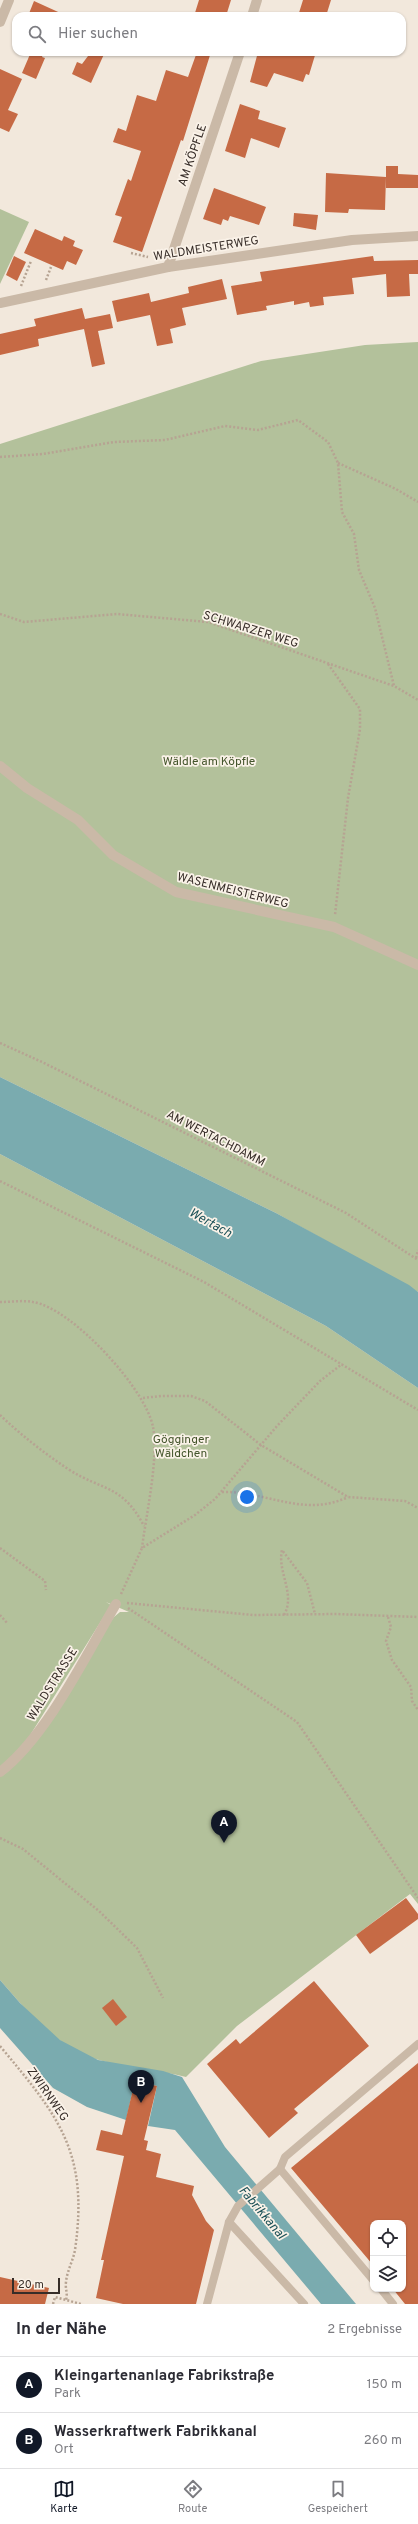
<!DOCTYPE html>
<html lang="de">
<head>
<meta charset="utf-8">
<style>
	:root { --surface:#fff; --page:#f7f7f7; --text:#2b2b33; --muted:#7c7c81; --line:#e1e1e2; --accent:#111827 }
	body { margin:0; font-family:Overpass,sans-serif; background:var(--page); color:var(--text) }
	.controls { position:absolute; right:12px; bottom:12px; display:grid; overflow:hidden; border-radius:8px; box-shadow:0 1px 3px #0004 }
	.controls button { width:36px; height:36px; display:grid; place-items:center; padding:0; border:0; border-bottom:1px solid var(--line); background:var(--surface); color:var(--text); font:20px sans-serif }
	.scale { position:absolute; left:12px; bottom:10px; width:48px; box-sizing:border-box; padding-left:4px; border:2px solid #372d28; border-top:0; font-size:11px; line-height:14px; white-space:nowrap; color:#372d28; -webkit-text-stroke:3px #faf2e8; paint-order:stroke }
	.you { position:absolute; left:247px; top:1497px; width:14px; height:14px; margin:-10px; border:3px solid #fff; border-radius:50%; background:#1a73e8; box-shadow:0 0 0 6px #1a73e833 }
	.badge { display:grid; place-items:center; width:26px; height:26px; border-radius:50%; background:var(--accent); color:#fff; font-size:13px; font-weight:700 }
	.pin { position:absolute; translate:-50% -33px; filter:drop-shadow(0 1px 2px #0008) }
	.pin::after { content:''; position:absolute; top:21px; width:14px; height:12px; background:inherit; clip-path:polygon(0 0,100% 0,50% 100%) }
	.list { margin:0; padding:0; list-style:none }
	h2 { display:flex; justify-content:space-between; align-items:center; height:52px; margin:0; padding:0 16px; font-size:17px }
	h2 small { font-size:13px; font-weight:400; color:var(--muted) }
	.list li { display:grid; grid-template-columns:26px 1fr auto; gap:12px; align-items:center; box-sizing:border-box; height:56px; padding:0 16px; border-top:1px solid var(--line) }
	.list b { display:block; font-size:15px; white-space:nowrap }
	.list p { margin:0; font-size:13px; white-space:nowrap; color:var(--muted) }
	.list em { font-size:13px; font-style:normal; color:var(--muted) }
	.icon { flex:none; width:22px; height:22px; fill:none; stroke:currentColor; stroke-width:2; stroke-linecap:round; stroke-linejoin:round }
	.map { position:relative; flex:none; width:418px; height:2304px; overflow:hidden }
	.search { position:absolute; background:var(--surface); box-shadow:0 1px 3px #0004; left:12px; right:12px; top:12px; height:44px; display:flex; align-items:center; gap:10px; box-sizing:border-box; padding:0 14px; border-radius:12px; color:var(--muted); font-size:15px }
	.sheet { height:164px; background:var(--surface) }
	nav { display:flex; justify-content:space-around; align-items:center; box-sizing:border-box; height:56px; border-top:1px solid var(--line); background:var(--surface); font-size:11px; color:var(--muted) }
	nav a { display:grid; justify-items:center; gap:2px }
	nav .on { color:var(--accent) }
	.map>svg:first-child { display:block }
	.green { fill:#b3c19b }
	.water { fill:#7aabaf }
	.building { fill:#c66a45 }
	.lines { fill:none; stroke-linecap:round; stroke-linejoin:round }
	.path { stroke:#b6a392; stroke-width:2.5; stroke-dasharray:2 2; stroke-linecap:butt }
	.lane { stroke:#cab9a7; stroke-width:8 }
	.street { stroke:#cab9a7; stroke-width:10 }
	.labels { text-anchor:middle; stroke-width:3.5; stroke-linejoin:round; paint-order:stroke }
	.street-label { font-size:12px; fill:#372d28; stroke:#faf2e8 }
	.park-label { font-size:12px; fill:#44552c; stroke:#faf2e8 }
	.water-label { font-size:13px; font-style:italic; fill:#1d5258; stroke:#faf2e8 }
</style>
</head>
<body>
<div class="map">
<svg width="418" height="2304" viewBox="0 0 418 2304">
	<rect width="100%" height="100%" fill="#f2e8dc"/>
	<!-- green -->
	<g class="green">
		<polygon points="0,209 29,222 0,284"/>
		<polygon points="418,342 418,1292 276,1213 0,1077 0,444 261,361 365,345"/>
		<path d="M0 1154 326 1326 418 1388V1904L410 1894 237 2026 186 2077C158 2070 127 2068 99 2060 58 2049 27 2011 0 1980V1776L10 1768 114 1617 120 1612H129L106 1602 111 1605 24 1745 0 1771Z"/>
	</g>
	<!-- water -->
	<g class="water">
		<polygon points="0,1077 276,1213 409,1285 418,1292 418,1388 326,1326 0,1154"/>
		<polygon points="0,1980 20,2003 60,2040 98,2060 163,2071 182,2077 225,2147 356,2304 321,2304 175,2130 148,2126 157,2086 135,2081 126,2120 87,2107 53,2088 0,2028"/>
	</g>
	<!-- building -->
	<g class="building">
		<polygon points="199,0 231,0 226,16 194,16"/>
		<polygon points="303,0 331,0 326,16 298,16"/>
		<polygon points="34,1 67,16 28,16"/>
		<polygon points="31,52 44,52 42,57 45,58 36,79 22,73"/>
		<polygon points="91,52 105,52 91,83 72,74 77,62 82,64"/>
		<polygon points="197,52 211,52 183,141 181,140 142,252 113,242 122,217 115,215 128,179 131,181 141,151 113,142 118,128 126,131 137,95 156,101 166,70 188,77"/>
		<polygon points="258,52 286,52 296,55 298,52 316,52 309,75 306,74 303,82 274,73 267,87 250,82"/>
		<polygon points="0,69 22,79 8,110 18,114 9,132 0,128"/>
		<polygon points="240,104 260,111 258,119 286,128 279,148 251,138 245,158 225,151"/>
		<polygon points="386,166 398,166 398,174 418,175 418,188 386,188"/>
		<polygon points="326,173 386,177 385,210 349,209 348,213 325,212"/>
		<polygon points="214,188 266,207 259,225 230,216 228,221 223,219 221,225 203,219"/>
		<polygon points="294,213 318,215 316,230 293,226"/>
		<polygon points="35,229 62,241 64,236 75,241 73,246 83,250 76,265 67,261 63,270 24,253"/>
		<polygon points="14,256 26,262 17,281 6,275"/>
		<polygon points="373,256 374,261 418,260 418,274 409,274 410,296 387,297 386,274 352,278 354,294 323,297 324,305 310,307 309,302 294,305 294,301 266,306 267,310 237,315 231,286 262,281 260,272"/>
		<polygon points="222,279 227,299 182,308 186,325 170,329 173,343 157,346 150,315 117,322 112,301 149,293 151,302 189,293 188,287"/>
		<polygon points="82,308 85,319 110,314 113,328 98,331 105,364 92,367 84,329 38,339 39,346 0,355 0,334 36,326 34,319"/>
		<polygon points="406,1898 418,1914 418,1919 370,1954 356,1935"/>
		<polygon points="314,1981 369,2046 294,2109 298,2113 269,2138 207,2064 236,2039 240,2044"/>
		<polygon points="113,1999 127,2017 116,2026 102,2008"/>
		<polygon points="418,2063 418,2304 405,2304 393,2289 403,2289 403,2223 373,2223 373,2265 291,2168"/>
		<polygon points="135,2081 157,2086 144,2140 148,2141 146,2150 161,2154 156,2177 194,2186 192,2195 206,2221 214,2230 196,2304 123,2304 96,2298 104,2260 101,2260 124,2156 96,2150 101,2130 122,2135"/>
		<polygon points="0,2277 49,2288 45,2304 0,2304"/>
	</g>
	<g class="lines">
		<!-- path -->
		<g class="path">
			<polyline points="131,253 148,257"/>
			<polyline points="46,280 51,267"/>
			<polyline points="21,286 31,261"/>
			<polyline points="0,457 43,454 114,442 165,440 225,426 258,430 298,420 328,442 338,463 342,512 354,534 359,570 375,608 394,686"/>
			<polyline points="338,463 396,489 418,502"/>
			<polyline points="0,614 24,622 117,614 208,622 394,686 418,700"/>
			<polyline points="328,664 360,709 360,729 348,798 335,915"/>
			<polyline points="0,1043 42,1062 346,1213 418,1260"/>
			<polyline points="0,1181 204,1282 418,1410"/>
			<polyline points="416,1258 418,1250"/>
			<path d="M0 1302C11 1302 23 1300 33 1302 72 1308 146 1389 153 1427 159 1458 146 1515 142 1548"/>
			<polyline points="143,1398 161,1396 191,1396 205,1401 261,1445 348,1497 405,1501 418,1508"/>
			<path d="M0 1415C21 1435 44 1453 68 1469 102 1491 122 1484 144 1526"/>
			<path d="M222 1492C267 1491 304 1518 348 1497"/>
			<polyline points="0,1548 45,1581 46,1590"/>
			<polyline points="121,1594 142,1548 195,1515 215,1499 277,1426 320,1381 342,1364"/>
			<polyline points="127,1603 253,1615 336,1614 418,1617"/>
			<polyline points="128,1608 297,1722 418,1898"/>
			<polyline points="0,1615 8,1624"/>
			<path d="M284 1615C296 1594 277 1572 282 1550L307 1583 315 1614"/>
			<polyline points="388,1617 391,1627 386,1641 392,1660 411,1687 412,1701 418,1710"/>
			<polyline points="0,1838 23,1849 99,1911 137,1948 163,1998"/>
			<path d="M0 2046C59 2117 89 2152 75 2250 73 2261 67 2271 66 2282 65 2289 68 2293 66 2300"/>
			<polyline points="53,2304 55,2297 81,2304"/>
		</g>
		<!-- lane -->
		<g class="lane">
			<polyline points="280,2169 285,2157 418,2044"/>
			<polyline points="229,2222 304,2304"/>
			<polyline points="381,2289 393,2304"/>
			<polyline points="207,2304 229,2222 238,2206 280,2169 373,2280"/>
		</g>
		<!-- street -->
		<g class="street">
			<polyline points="252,16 257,0"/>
			<polyline points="0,22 9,0"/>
			<polyline points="168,267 240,52"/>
			<polyline points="0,303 168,267 352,240 418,236"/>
			<polyline points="0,766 27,788 78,820 113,855 176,892 334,927 418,965"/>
			<path d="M0 1772C47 1736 86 1655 116 1604"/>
		</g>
	</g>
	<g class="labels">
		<!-- street labels -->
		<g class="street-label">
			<text transform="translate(192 155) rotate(-71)" y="4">AM KÖPFLE</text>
			<text transform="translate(206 248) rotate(-9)" y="4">WALDMEISTERWEG</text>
			<text transform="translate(251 629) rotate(17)" y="4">SCHWARZER WEG</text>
			<text transform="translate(233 890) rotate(14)" y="4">WASENMEISTERWEG</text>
			<text transform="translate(216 1138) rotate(27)" y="4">AM WERTACHDAMM</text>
			<text transform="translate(52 1684) rotate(-58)" y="4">WALDSTRASSE</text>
			<text transform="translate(48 2094) rotate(55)" y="4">ZWIRNWEG</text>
		</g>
		<!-- park labels -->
		<g class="park-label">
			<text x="209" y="765">Wäldle am Köpfle</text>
			<text x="181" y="1443">Gögginger<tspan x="181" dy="14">Wäldchen</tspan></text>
		</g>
		<!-- water labels -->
		<g class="water-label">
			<text transform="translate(211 1222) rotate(29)" y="5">Wertach</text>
			<text transform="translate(263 2212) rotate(50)" y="5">Fabrikkanal</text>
		</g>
	</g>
</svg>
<div class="controls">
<button><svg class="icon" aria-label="locate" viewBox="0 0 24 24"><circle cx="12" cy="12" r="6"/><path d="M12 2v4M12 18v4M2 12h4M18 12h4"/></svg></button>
<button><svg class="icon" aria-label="layers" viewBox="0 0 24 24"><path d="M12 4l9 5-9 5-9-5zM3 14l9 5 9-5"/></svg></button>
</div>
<div class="scale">20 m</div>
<div class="you"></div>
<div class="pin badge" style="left:224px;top:1843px">A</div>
<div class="pin badge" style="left:141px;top:2103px">B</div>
<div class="search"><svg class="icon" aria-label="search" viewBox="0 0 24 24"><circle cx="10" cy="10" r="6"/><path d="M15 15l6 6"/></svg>Hier suchen</div>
</div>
<section class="sheet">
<h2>In der Nähe<small>2 Ergebnisse</small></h2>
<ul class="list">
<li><span class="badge">A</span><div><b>Kleingartenanlage Fabrikstraße</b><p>Park</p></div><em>150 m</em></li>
<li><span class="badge">B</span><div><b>Wasserkraftwerk Fabrikkanal</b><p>Ort</p></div><em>260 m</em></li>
</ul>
</section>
<nav>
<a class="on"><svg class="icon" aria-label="map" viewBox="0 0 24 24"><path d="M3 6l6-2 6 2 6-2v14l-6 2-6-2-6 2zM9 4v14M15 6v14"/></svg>Karte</a>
<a><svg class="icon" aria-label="directions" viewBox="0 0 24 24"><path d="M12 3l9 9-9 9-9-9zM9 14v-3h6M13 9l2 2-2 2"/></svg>Route</a>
<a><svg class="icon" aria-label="saved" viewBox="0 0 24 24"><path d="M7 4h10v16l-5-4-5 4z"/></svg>Gespeichert</a>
</nav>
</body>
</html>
